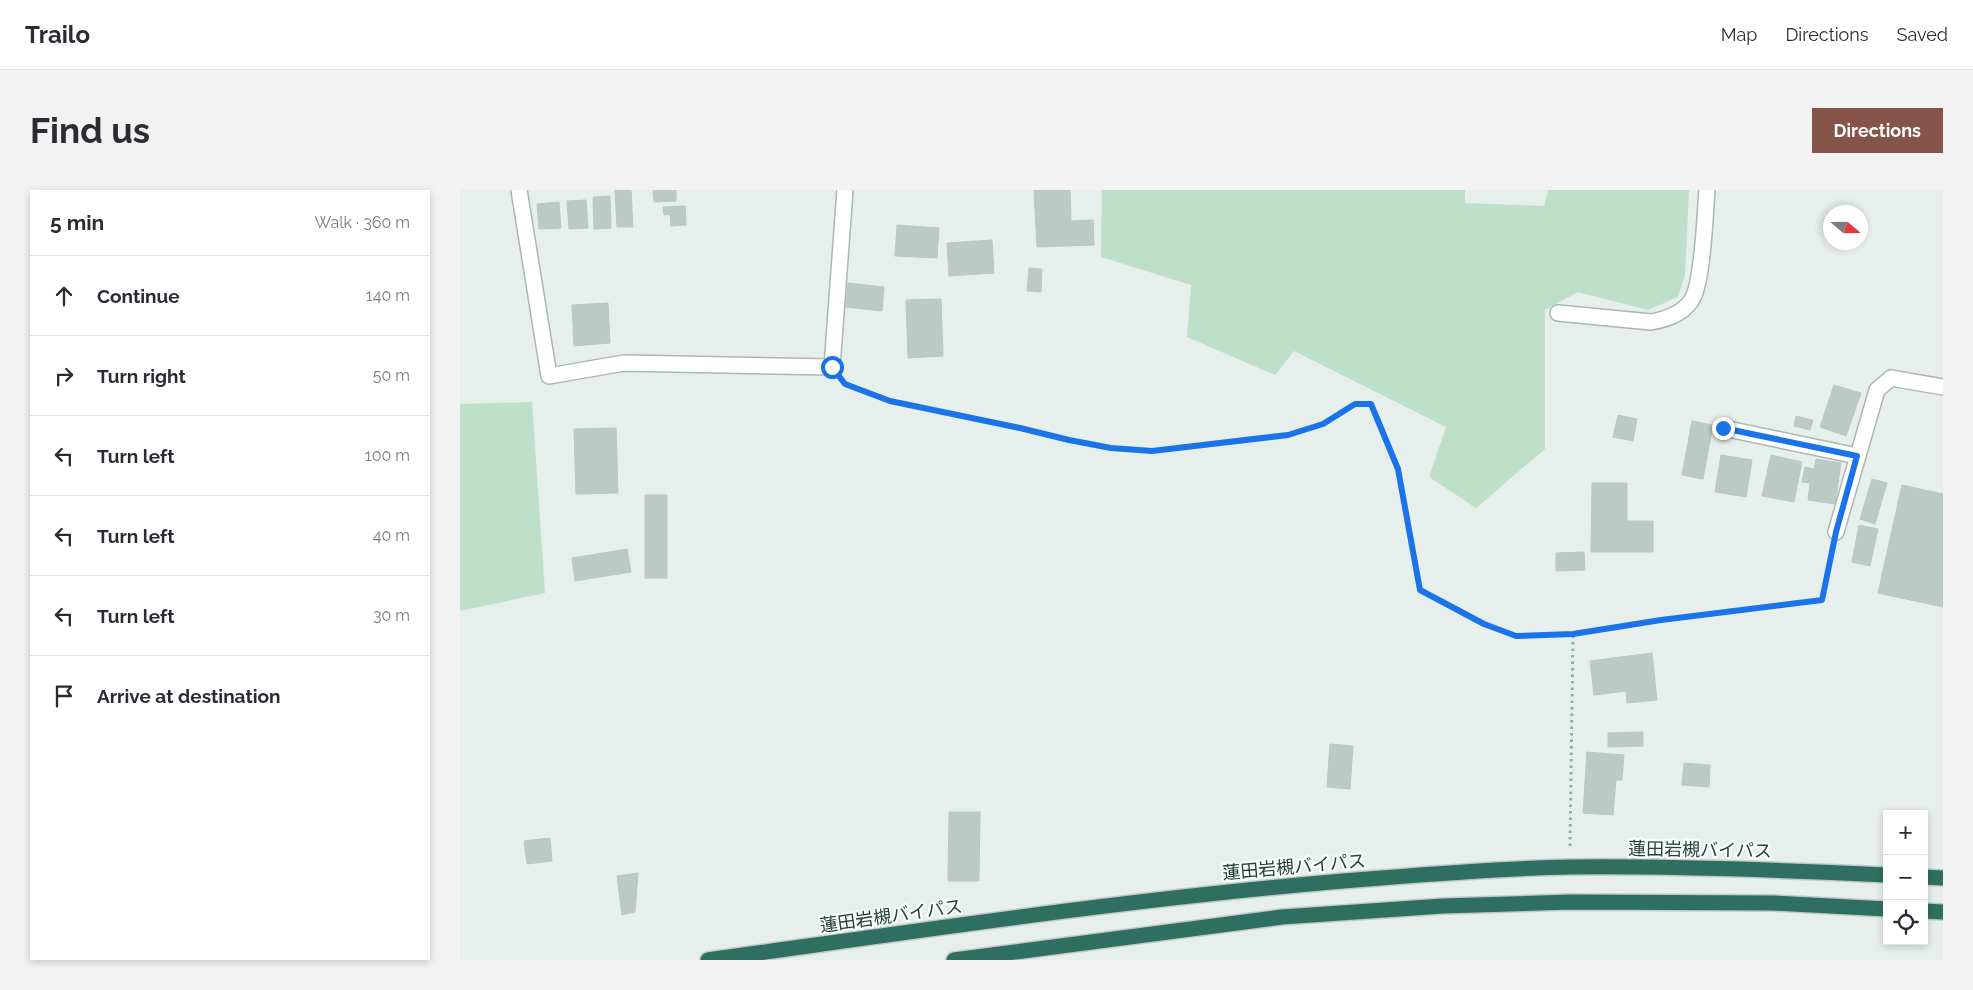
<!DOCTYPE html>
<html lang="en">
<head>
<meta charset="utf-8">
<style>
	:root { --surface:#fff; --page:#f2f2f3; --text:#2b2b33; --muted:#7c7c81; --line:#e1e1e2; --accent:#855347 }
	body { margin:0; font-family:Raleway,"Noto Sans JP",sans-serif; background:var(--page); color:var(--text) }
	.controls { position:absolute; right:15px; bottom:15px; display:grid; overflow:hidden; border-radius:0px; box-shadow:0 2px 8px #0003 }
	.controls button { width:45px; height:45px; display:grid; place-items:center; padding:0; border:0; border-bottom:1px solid var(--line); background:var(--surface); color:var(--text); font:25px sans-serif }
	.compass { position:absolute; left:1363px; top:15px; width:45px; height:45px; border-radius:50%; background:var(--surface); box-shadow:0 2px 8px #0003; rotate:110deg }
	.stop { position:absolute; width:15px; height:15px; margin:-11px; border:4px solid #1a73e8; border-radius:50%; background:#fff }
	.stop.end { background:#1a73e8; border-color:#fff; box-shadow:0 1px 5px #0008 }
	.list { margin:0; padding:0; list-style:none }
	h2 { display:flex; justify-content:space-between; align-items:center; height:65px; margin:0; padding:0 20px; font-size:21px }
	h2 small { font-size:16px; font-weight:400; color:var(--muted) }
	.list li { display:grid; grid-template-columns:32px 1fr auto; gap:15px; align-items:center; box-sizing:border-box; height:80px; padding:0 20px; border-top:1px solid var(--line) }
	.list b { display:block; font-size:19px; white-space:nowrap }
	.list em { font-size:16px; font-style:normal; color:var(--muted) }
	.icon { flex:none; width:28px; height:28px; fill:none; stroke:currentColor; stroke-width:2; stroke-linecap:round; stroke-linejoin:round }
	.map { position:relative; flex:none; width:1483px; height:770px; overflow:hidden; border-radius:0px }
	header { display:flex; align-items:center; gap:30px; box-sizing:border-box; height:70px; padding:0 25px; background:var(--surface); border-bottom:1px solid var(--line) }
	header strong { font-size:24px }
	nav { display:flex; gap:28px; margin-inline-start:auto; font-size:18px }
	.intro { display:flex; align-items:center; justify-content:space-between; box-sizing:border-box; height:120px; padding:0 30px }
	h1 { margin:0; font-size:35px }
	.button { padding:12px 22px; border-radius:0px; background:var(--accent); color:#fff; font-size:18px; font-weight:700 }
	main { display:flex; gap:30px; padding:0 30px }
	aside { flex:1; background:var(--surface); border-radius:0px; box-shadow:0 2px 8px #0003 }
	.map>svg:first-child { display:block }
	.green { fill:#bfe0c8 }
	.building { fill:#bbcac4; stroke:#b8c9c2 }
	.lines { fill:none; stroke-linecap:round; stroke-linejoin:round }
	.minor-casing { stroke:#a8b8b2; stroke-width:18 }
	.highway-casing { stroke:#c2cac8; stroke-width:18 }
	.path { stroke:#86b3a5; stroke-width:3; stroke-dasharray:2.5 4; stroke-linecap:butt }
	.minor { stroke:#fff; stroke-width:15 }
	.highway { stroke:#2f6f62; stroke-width:15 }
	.route { stroke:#1a73e8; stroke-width:6 }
	.labels { text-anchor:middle; stroke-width:4.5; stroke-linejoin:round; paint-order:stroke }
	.street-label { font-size:18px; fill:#24423a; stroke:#f7fbf9 }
</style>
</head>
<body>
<header>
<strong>Trailo</strong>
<nav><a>Map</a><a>Directions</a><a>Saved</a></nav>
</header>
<div class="intro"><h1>Find us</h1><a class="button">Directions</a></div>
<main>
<aside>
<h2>5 min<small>Walk · 360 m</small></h2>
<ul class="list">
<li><svg class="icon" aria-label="ahead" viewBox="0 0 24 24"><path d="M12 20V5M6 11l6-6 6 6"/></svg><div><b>Continue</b></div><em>140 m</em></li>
<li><svg class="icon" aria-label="right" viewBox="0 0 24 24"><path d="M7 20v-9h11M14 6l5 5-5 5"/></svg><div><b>Turn right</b></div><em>50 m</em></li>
<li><svg class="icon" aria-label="left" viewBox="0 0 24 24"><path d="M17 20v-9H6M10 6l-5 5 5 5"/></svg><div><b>Turn left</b></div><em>100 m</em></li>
<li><svg class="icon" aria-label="left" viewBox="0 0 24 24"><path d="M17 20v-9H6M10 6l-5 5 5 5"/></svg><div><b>Turn left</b></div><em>40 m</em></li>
<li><svg class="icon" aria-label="left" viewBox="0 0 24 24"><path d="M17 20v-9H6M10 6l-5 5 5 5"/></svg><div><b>Turn left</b></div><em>30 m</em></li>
<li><svg class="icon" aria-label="arrive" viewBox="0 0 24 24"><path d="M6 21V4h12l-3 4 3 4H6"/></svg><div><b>Arrive at destination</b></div></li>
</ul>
</aside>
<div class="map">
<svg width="1483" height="770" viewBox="0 0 1483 770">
	<rect width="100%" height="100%" fill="#e6efeb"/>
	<!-- green -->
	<g class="green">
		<polygon points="642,0 1005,0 1005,13 1084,16 1088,0 1229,0 1225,85 1218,107 1188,120 1118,102 1085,120 1085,259 1016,318 969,287 986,237 834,161 815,185 727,147 731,95 641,67"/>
		<polygon points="72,212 85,403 0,421 0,214"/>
	</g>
	<!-- building -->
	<g class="building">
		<polygon points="155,0 171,0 173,37 157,37"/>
		<polygon points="193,0 216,0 216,11 194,12"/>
		<polygon points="574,0 610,0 611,31 633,30 634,55 577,57"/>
		<polygon points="150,6 151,38 134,39 133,7"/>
		<polygon points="126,10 128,38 109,39 107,11"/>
		<polygon points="99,12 101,38 79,39 77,14"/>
		<polygon points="225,16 226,35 211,36 210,24 204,25 203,17"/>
		<polygon points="437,35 479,38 477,68 435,66"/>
		<polygon points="532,50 534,83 489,86 487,53"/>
		<polygon points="569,78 582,79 581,102 567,101"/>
		<polygon points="388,93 424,97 422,121 386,117"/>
		<polygon points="481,109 483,166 448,168 446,110"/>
		<polygon points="148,113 150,153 114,156 112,115"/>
		<polygon points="1374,195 1401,203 1386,246 1360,237"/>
		<polygon points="1158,225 1177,229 1173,251 1153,247"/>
		<polygon points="1336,226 1353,230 1350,240 1334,236"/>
		<polygon points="1232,231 1253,235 1243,289 1222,285"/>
		<polygon points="156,238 158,303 116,304 114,239"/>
		<polygon points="1261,265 1292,270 1286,307 1255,302"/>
		<polygon points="1311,265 1342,272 1334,312 1302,306"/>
		<polygon points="1356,269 1381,273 1375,314 1348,310 1350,293 1342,292 1345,277 1354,279"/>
		<polygon points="1412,289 1427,293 1415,334 1400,329"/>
		<polygon points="1132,293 1167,293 1167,331 1193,331 1193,362 1131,362"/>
		<polygon points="1442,295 1483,304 1483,417 1418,403"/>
		<rect x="185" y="305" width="22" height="83"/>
		<polygon points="1399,335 1418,339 1410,376 1392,372"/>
		<polygon points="167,359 171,382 115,391 112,368"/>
		<polygon points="1124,362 1125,380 1096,381 1096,363"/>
		<polygon points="1192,463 1197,510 1167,513 1166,501 1134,505 1130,471"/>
		<polygon points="1183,542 1183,556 1148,557 1148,543"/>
		<polygon points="870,554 893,556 890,599 867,597"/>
		<polygon points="1127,562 1164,565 1162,590 1156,590 1153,625 1123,623"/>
		<polygon points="1224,573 1250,575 1249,597 1222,595"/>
		<polygon points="489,622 520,622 519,691 488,691"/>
		<polygon points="90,648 92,671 67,674 64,651"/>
		<polygon points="178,683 175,722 162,725 157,686"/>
	</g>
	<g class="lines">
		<!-- minor casing -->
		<g class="minor-casing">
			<g id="minor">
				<polyline points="59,0 89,186 164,173 372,177 385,0"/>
				<path d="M1098 123 1191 132C1207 129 1222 124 1231 111 1243 95 1245 23 1247 0"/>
				<polyline points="1263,238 1397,266"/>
				<polyline points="1376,342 1417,200 1431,188 1483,197"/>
			</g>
		</g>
		<!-- highway casing -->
		<g class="highway-casing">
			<g id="highway">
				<polyline points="1464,687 1483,688"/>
				<polyline points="1464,721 1483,722"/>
				<path d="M248 770C472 739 696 705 921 688 984 683 1048 678 1111 677 1217 676 1322 680 1427 685"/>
				<polyline points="494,770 822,727 983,716 1111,712 1313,713 1427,719"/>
			</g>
		</g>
		<!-- path -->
		<g class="path">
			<polyline points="384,193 430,211 559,237 609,250 651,258 691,261 828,245 863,234 895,214 911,214 938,279 960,400 1024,434 1056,446 1113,444 1201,430 1362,410 1372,362"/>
			<polyline points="1110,656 1113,444"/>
		</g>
		<!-- minor -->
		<use href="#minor" class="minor"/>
		<!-- highway -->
		<use href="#highway" class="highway"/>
	</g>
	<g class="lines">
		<!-- route -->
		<polyline class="route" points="372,177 385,194 430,211 560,238 609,250 651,258 692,261 828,245 863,234 895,214 911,214 938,279 960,400 1024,434 1056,446 1113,444 1201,430 1362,410 1376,342 1397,266 1263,238"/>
	</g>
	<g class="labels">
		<!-- street labels -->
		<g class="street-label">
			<text transform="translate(1240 660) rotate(1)" y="6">蓮田岩槻バイパス</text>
			<text transform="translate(834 677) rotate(-5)" y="6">蓮田岩槻バイパス</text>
			<text transform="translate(431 726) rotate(-8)" y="6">蓮田岩槻バイパス</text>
		</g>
	</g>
</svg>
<div class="controls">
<button>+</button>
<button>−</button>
<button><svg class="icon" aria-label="locate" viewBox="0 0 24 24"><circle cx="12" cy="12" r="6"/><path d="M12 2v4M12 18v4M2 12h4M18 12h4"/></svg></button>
</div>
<svg class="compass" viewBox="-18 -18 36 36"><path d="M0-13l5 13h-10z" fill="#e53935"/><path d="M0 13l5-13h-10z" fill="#7c7c81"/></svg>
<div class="stop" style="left:372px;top:177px"></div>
<div class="stop end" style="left:1263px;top:238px"></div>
</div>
</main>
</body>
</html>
